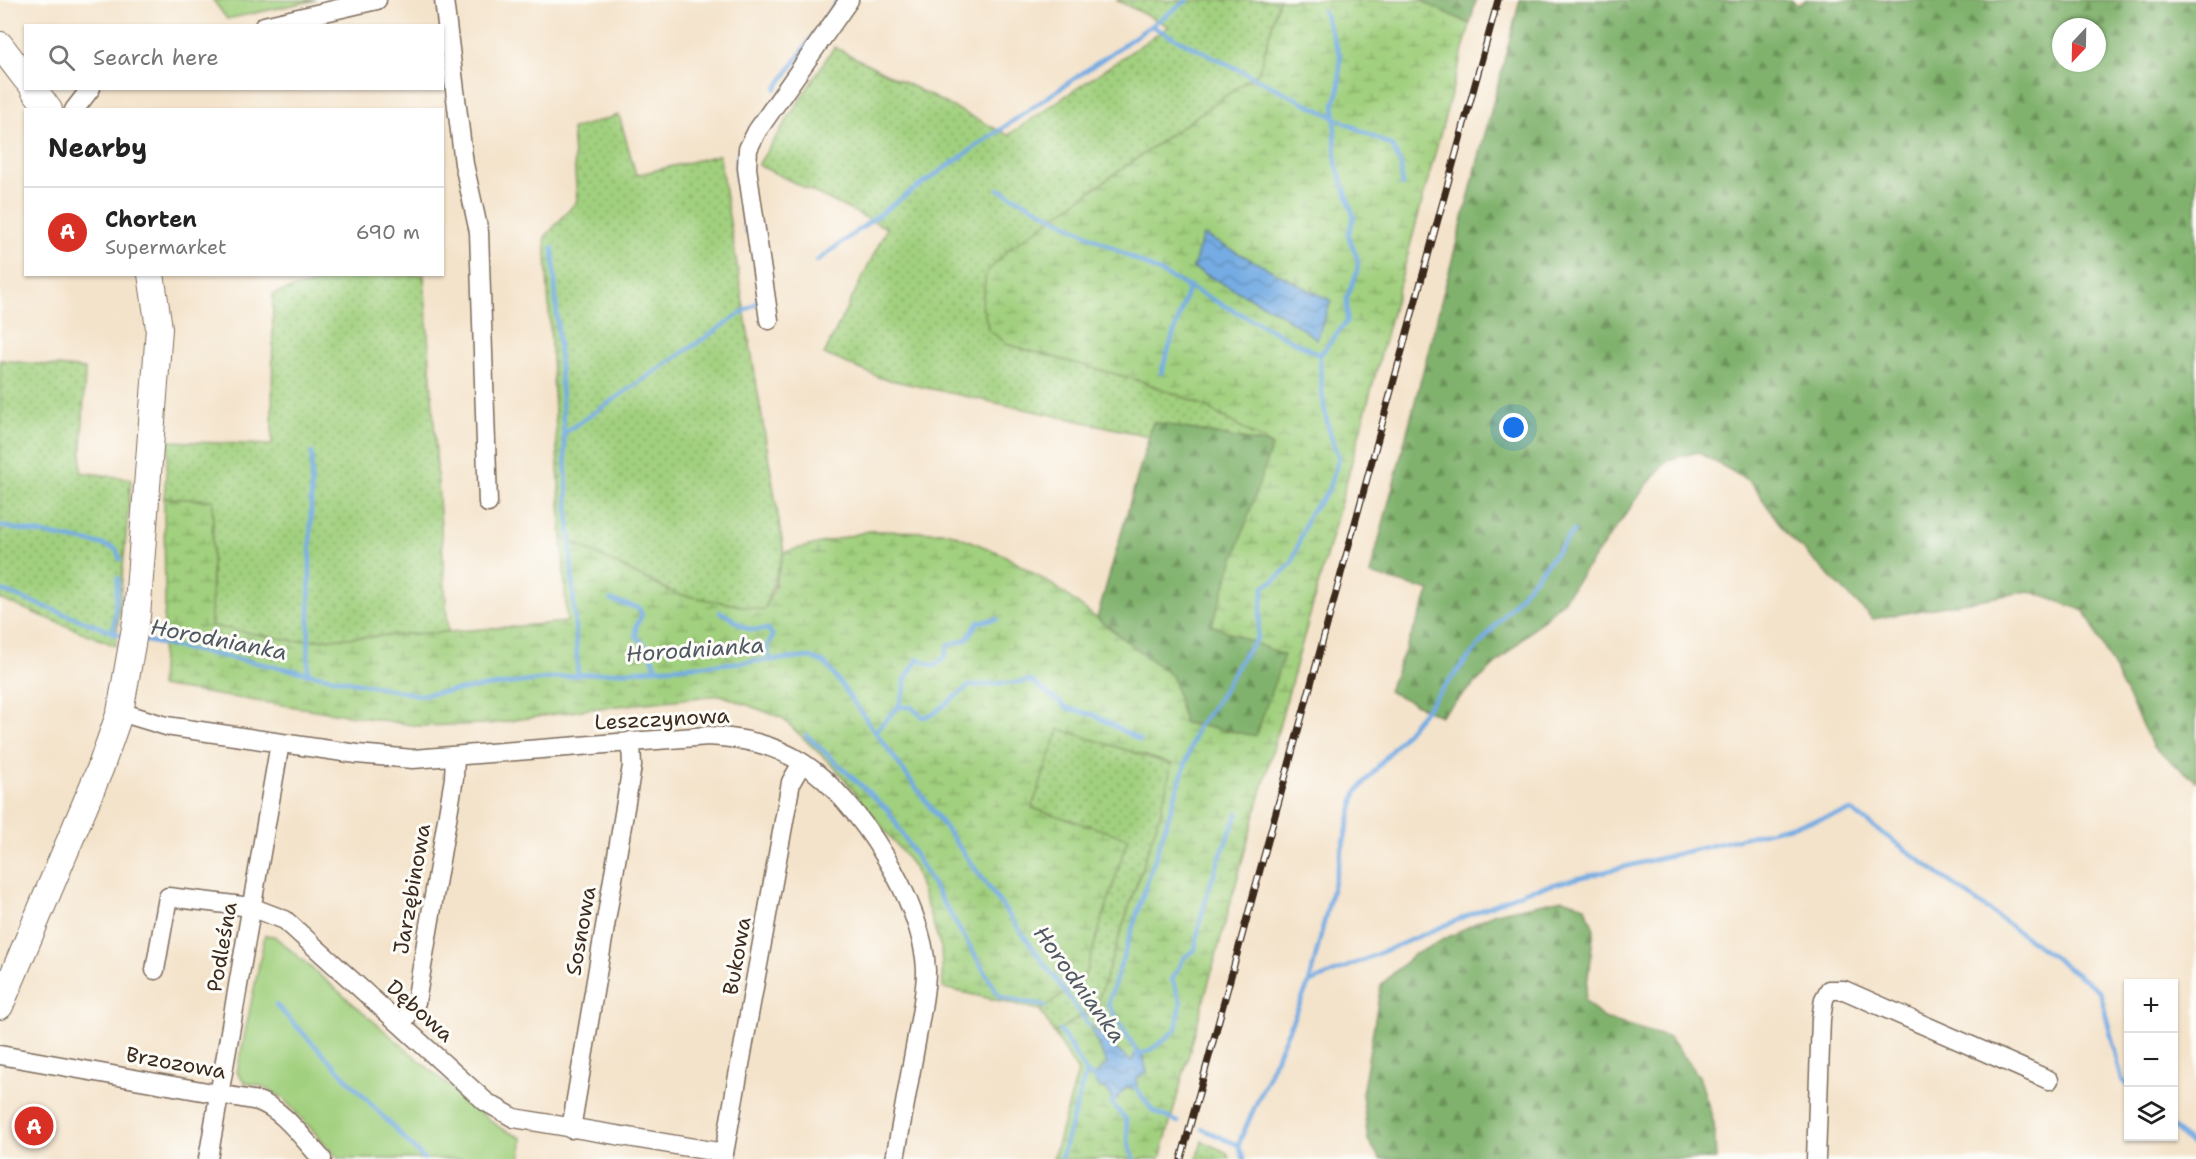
<!DOCTYPE html>
<html lang="en">
<head>
<meta charset="utf-8">
<style>
	:root { --surface:#fff; --page:#f2f2f2; --text:#222; --muted:#767676; --line:#e0e0e0; --accent:#d93025 }
	body { margin:0; font-family:"Shantell Sans",sans-serif; background:var(--page); color:var(--text) }
	.controls { position:absolute; right:18px; bottom:18px; display:grid; overflow:hidden; border-radius:0px; box-shadow:0 2px 4px #0004 }
	.controls button { width:54px; height:54px; display:grid; place-items:center; padding:0; border:0; border-bottom:2px solid var(--line); background:var(--surface); color:var(--text); font:30px sans-serif }
	.compass { position:absolute; left:2052px; top:18px; width:54px; height:54px; border-radius:50%; background:var(--surface); box-shadow:0 2px 4px #0004; rotate:202deg }
	.you { position:absolute; left:1514px; top:428px; width:21px; height:21px; margin:-15px; border:4px solid #fff; border-radius:50%; background:#1a73e8; box-shadow:0 0 0 9px #1a73e833 }
	.badge { display:grid; place-items:center; width:39px; height:39px; border-radius:50%; background:var(--accent); color:#fff; font-size:20px; font-weight:700 }
	.pin { position:absolute; translate:-50% -50%; border:3px solid #fff; box-shadow:0 2px 6px #0006 }
	.list { margin:0; padding:0; list-style:none }
	h2 { display:flex; justify-content:space-between; align-items:center; height:78px; margin:0; padding:0 24px; font-size:26px }
	h2 small { font-size:20px; font-weight:400; color:var(--muted) }
	.list li { display:grid; grid-template-columns:39px 1fr auto; gap:18px; align-items:center; box-sizing:border-box; height:90px; padding:0 24px; border-top:2px solid var(--line) }
	.list b { display:block; font-size:22px; white-space:nowrap }
	.list p { margin:0; font-size:20px; white-space:nowrap; color:var(--muted) }
	.list em { font-size:20px; font-style:normal; color:var(--muted) }
	.icon { flex:none; width:33px; height:33px; fill:none; stroke:currentColor; stroke-width:2; stroke-linecap:round; stroke-linejoin:round }
	.map { position:relative; flex:none; width:2196px; height:1159px; overflow:hidden }
	.search { position:absolute; background:var(--surface); box-shadow:0 2px 4px #0004; left:24px; top:24px; width:420px; height:66px; display:flex; align-items:center; gap:15px; box-sizing:border-box; padding:0 21px; border-radius:0px; color:var(--muted); font-size:22px }
	.panel { position:absolute; background:var(--surface); box-shadow:0 2px 4px #0004; left:24px; top:108px; width:420px; height:168px; border-radius:0px }
	.map>svg:first-child { display:block }
	.grass { fill:url(#grass-dots); stroke:#6e7d4e; stroke-width:1.5 }
	.forest { fill:url(#forest-firs); stroke:#5e6e46; stroke-width:1.5; fill-rule:evenodd }
	.wetland { fill:url(#wetland-marsh); stroke:#6e7d4e; stroke-width:1.5 }
	.green { fill:#a1d07e; stroke:#6e7d4e; stroke-width:1.5 }
	.water { fill:url(#water-waves); stroke:#586b80; stroke-width:1.5 }
	.lines { fill:none; stroke-linecap:round; stroke-linejoin:round }
	.stream { stroke:#74ace3; stroke-width:4.5 }
	.street-casing { stroke:#7c6b5b; stroke-width:21 }
	.secondary-casing { stroke:#7c6b5b; stroke-width:28 }
	.street { stroke:#fff; stroke-width:18 }
	.secondary { stroke:#fff; stroke-width:26 }
	.rail-casing { stroke:#3b2a1e; stroke-width:7 }
	.rail { stroke:#fdfcf7; stroke-width:4.5; stroke-dasharray:14; stroke-linecap:butt }
	.labels { text-anchor:middle; stroke-width:6; stroke-linejoin:round; paint-order:stroke }
	.street-label { font-size:21px; fill:#3b2a1e; stroke:#fdfcf7 }
	.water-label { font-size:22px; font-style:italic; fill:#4f5863; stroke:#fdfcf7 }
</style>
</head>
<body>
<div class="map">
<svg width="2196" height="1159" viewBox="0 0 2196 1159">
	<defs>
		<pattern id="grass-dots" width="8" height="8" patternUnits="userSpaceOnUse" patternTransform="scale(1.5)"><rect width="8" height="8" fill="#a1d07e"/><path d="M2 2h.1M6 6h.1" fill="none" stroke="#84a967" stroke-width="1.8" stroke-linecap="round"/></pattern>
		<pattern id="forest-firs" width="22" height="20" patternUnits="userSpaceOnUse" patternTransform="scale(1.5)"><rect width="22" height="20" fill="#80b26d"/><path d="M5 1l3.5 6h-7zM16 11l3.5 6h-7z" fill="#6a9159"/></pattern>
		<pattern id="wetland-marsh" width="20" height="14" patternUnits="userSpaceOnUse" patternTransform="scale(1.5)"><rect width="20" height="14" fill="#a1d07e"/><path d="M1 5h8M5 5V1M11 12h8M15 12V8" fill="none" stroke="#84a967"/></pattern>
		<pattern id="water-waves" width="16" height="10" patternUnits="userSpaceOnUse" patternTransform="scale(1.5)"><rect width="16" height="10" fill="#74ace3"/><path d="M0 5q4-4 8 0t8 0" fill="none" stroke="#608cb7"/></pattern>
	</defs>
	<rect width="100%" height="100%" fill="#fdfcf7"/>
	<filter id="ink" filterUnits="userSpaceOnUse"><feTurbulence type="fractalNoise" baseFrequency=".0167" numOctaves="2"/><feDisplacementMap in="SourceGraphic" scale="12" xChannelSelector="R" yChannelSelector="G"/><feConvolveMatrix kernelMatrix="1 2 1 2 8 2 1 2 1" color-interpolation-filters="sRGB"/></filter>
	<filter id="wash" filterUnits="userSpaceOnUse"><feTurbulence type="fractalNoise" baseFrequency=".008" numOctaves="4" result="noise"/><feDisplacementMap in="SourceGraphic" scale="24" xChannelSelector="R" yChannelSelector="G"/><feGaussianBlur stdDeviation="1.35" result="paint"/><feColorMatrix in="noise" values="0 0 0 0 0 0 0 0 0 0 0 0 0 0 0 0 0 1.4 0 .05"/><feComposite in="paint" operator="in"/></filter>
	<g filter="url(#wash)">
		<rect width="100%" height="100%" fill="#f4e3cb"/>
		<!-- grass -->
		<g class="grass">
			<polygon points="1116,0 1279,0 1259,72 1009,249 1009,345 1141,381 1199,403 1273,445 1153,422 1149,436 881,378 824,354 887,228 758,165 834,47 1008,135 1169,26"/>
			<polygon points="619,115 636,175 719,155 784,552 764,610 676,594 562,537 545,237 577,201 572,129"/>
			<polygon points="342,275 424,275 448,632 294,641 211,626 213,500 164,498 169,441 272,445 273,294"/>
			<polygon points="0,360 85,369 81,472 131,479 116,646 0,599"/>
			<polygon points="1059,728 1172,765 1160,814 1096,1007 1054,1033 1040,1010 1083,981 1032,808"/>
			<polygon points="1202,1141 1226,1152 1230,1159 1197,1159"/>
		</g>
		<!-- forest -->
		<g class="forest">
			<polygon points="1419,0 1476,0 1470,24"/>
			<path d="M1520 0H1790L1797 5 1807 0H2196V781L2153 747 2085 611 2029 591 1873 619 1785 532 1751 482 1698 452 1668 460 1646 486 1562 602 1440 716 1388 691 1430 591 1370 574ZM2061 27H2097V63H2061Z"/>
			<polygon points="1153,422 1273,445 1212,625 1285,655 1256,736 1184,723 1173,677 1097,618"/>
			<polygon points="1563,899 1585,906 1594,929 1585,1001 1603,1018 1670,1038 1699,1076 1714,1123 1716,1159 1380,1159 1368,1140 1362,1094 1381,985 1413,955 1495,913"/>
		</g>
		<!-- wetland -->
		<polygon class="wetland" points="1279,0 1419,0 1470,24 1335,524 1160,1159 1053,1159 1078,1072 1054,1033 1096,1007 1160,814 1172,764 1059,729 1032,808 1128,838 1083,981 1040,1010 943,988 941,948 914,867 836,769 782,718 721,695 589,709 490,724 419,726 160,686 165,604 164,498 213,500 211,626 294,641 448,632 567,622 562,537 676,594 764,610 773,591 784,552 869,531 948,532 1002,554 1056,587 1173,677 1184,723 1256,736 1284,655 1212,625 1272,445 1199,403 1141,381 1009,345 989,330 982,305 986,273 1009,249 1259,72"/>
		<!-- green -->
		<g class="green">
			<polygon points="213,0 316,0 227,19"/>
			<polygon points="265,935 274,936 476,1109 502,1129 522,1138 521,1159 339,1159 281,1096 261,1086 244,1082 237,1072"/>
		</g>
		<!-- water -->
		<g class="water">
			<polygon points="1203,235 1331,301 1317,339 1279,313 1193,268"/>
			<path d="M1087 1022C1103 1034 1114 1051 1132 1061L1136 1050 1142 1053 1147 1072 1137 1078V1091L1127 1086 1112 1104 1110 1093 1097 1085 1093 1077 1107 1064Z"/>
		</g>
		<g class="lines">
			<!-- stream -->
			<g class="stream">
				<polyline points="1151,26 1392,146 1401,165 1402,185"/>
				<polyline points="776,89 838,0"/>
				<path d="M741 147C730 173 743 207 747 233"/>
				<polyline points="999,189 1320,355"/>
				<polyline points="553,248 578,675"/>
				<polyline points="817,261 896,202 1188,0"/>
				<polyline points="1161,373 1189,286"/>
				<polyline points="564,433 758,302 758,298"/>
				<polyline points="0,526 101,544 116,549 120,559"/>
				<polyline points="0,590 124,636"/>
				<polyline points="610,600 639,608 642,615 636,626 636,636 649,649 656,668"/>
				<path d="M720 612C744 622 738 633 768 629L773 636 767 646 770 659"/>
				<polyline points="113,634 118,578"/>
				<polyline points="141,640 419,695 578,675 811,657 826,664 1089,1025"/>
				<polyline points="308,674 312,453"/>
				<polyline points="898,707 905,690 905,680 918,659 935,666 945,657 948,645 966,640 978,622 997,619"/>
				<polyline points="875,732 898,707 911,707 923,717 932,715 969,686 1031,681 1067,708 1094,715 1140,740"/>
				<polyline points="806,735 888,810 1000,997 1045,1006"/>
				<polyline points="1309,983 1356,793 1574,531"/>
				<polyline points="276,1005 424,1159"/>
				<polyline points="1060,1030 1086,1072 1098,1081"/>
				<path d="M1137 1054 1136 1050 1108 1004 1197 728 1219 698 1241 659 1257 639 1264 586 1274 581 1292 563 1308 516 1328 491 1339 458C1324 423 1321 392 1320 355L1347 321V297L1357 272 1358 260 1348 235 1354 217 1336 163 1334 103 1339 91 1340 55 1323 11"/>
				<path d="M1137 1055 1151 1050 1176 1030 1181 1002 1172 979 1184 958 1195 949C1202 901 1219 857 1238 813"/>
				<polyline points="1135,1087 1153,1111 1178,1122"/>
				<polyline points="1113,1099 1112,1104 1126,1119 1129,1146 1134,1159"/>
				<polyline points="2174,1128 2196,1149"/>
				<polyline points="1202,1129 1238,1145 1244,1159"/>
				<polyline points="1238,1145 1309,983 1526,891 1852,811 2100,991 2122,1080 2128,1086"/>
				<polyline points="1061,1159 1086,1072"/>
			</g>
		</g>
	</g>
	<g filter="url(#ink)">
		<g class="lines">
			<!-- street casing -->
			<g class="street-casing">
				<g id="street">
					<polyline points="444,0 464,164 479,232 488,503"/>
					<polyline points="264,26 377,0"/>
					<polyline points="74,110 91,88"/>
					<polyline points="769,320 747,168 748,149 757,131 849,0"/>
					<path d="M120 712 166 726 357 754 413 759 708 736C743 738 773 744 803 763 858 799 924 904 926 970 926 994 920 1018 916 1042 909 1081 902 1120 895 1159"/>
					<polyline points="155,970 168,897 251,907 285,920 486,1102 514,1118 724,1153"/>
					<polyline points="402,1024 416,1002 454,778 455,757"/>
					<path d="M0 1055 258 1101C284 1110 303 1139 322 1159"/>
					<polyline points="571,1129 632,766 631,741"/>
					<polyline points="208,1159 280,743"/>
					<polyline points="723,1159 791,782 802,763"/>
					<polyline points="1816,1159 1821,1019 1824,999 1829,990 1844,990 2049,1080"/>
				</g>
			</g>
			<!-- secondary casing -->
			<g class="secondary-casing">
				<g id="secondary">
					<polyline points="0,45 26,79"/>
					<polyline points="33,88 49,110"/>
					<polyline points="0,1006 100,769 120,712 137,616 156,370 159,328 151,274"/>
				</g>
			</g>
			<!-- street -->
			<use href="#street" class="street"/>
			<!-- secondary -->
			<use href="#secondary" class="secondary"/>
			<!-- rail casing -->
			<g class="rail-casing">
				<polyline id="rail" points="1181,1159 1498,0"/>
			</g>
			<!-- rail -->
			<use href="#rail" class="rail"/>
		</g>
	</g>
	<g class="labels">
		<!-- street labels -->
		<g class="street-label">
			<text transform="translate(662 719) rotate(-3)" y="7">Leszczynowa</text>
			<text transform="translate(412 889) rotate(-80)" y="7">Jarzębinowa</text>
			<text transform="translate(581 931) rotate(-80)" y="7">Sosnowa</text>
			<text transform="translate(222 947) rotate(-80)" y="7">Podleśna</text>
			<text transform="translate(737 956) rotate(-80)" y="7">Bukowa</text>
			<text transform="translate(420 1011) rotate(42)" y="7">Dębowa</text>
			<text transform="translate(176 1063) rotate(10)" y="7">Brzozowa</text>
		</g>
		<!-- water labels -->
		<g class="water-label">
			<text transform="translate(219 639) rotate(11)" y="8">Horodnianka</text>
			<text transform="translate(695 649) rotate(-4)" y="8">Horodnianka</text>
			<text transform="translate(1080 984) rotate(54)" y="8">Horodnianka</text>
		</g>
	</g>
</svg>
<div class="controls">
<button>+</button>
<button>−</button>
<button><svg class="icon" aria-label="layers" viewBox="0 0 24 24"><path d="M12 4l9 5-9 5-9-5zM3 14l9 5 9-5"/></svg></button>
</div>
<svg class="compass" viewBox="-18 -18 36 36"><path d="M0-13l5 13h-10z" fill="#e53935"/><path d="M0 13l5-13h-10z" fill="#767676"/></svg>
<div class="you"></div>
<div class="pin badge" style="left:34px;top:1126px">A</div>
<div class="search"><svg class="icon" aria-label="search" viewBox="0 0 24 24"><circle cx="10" cy="10" r="6"/><path d="M15 15l6 6"/></svg>Search here</div>
<section class="panel">
<h2>Nearby<small></small></h2>
<ul class="list">
<li><span class="badge">A</span><div><b>Chorten</b><p>Supermarket</p></div><em>690 m</em></li>
</ul>
</section>
</div>
</body>
</html>
